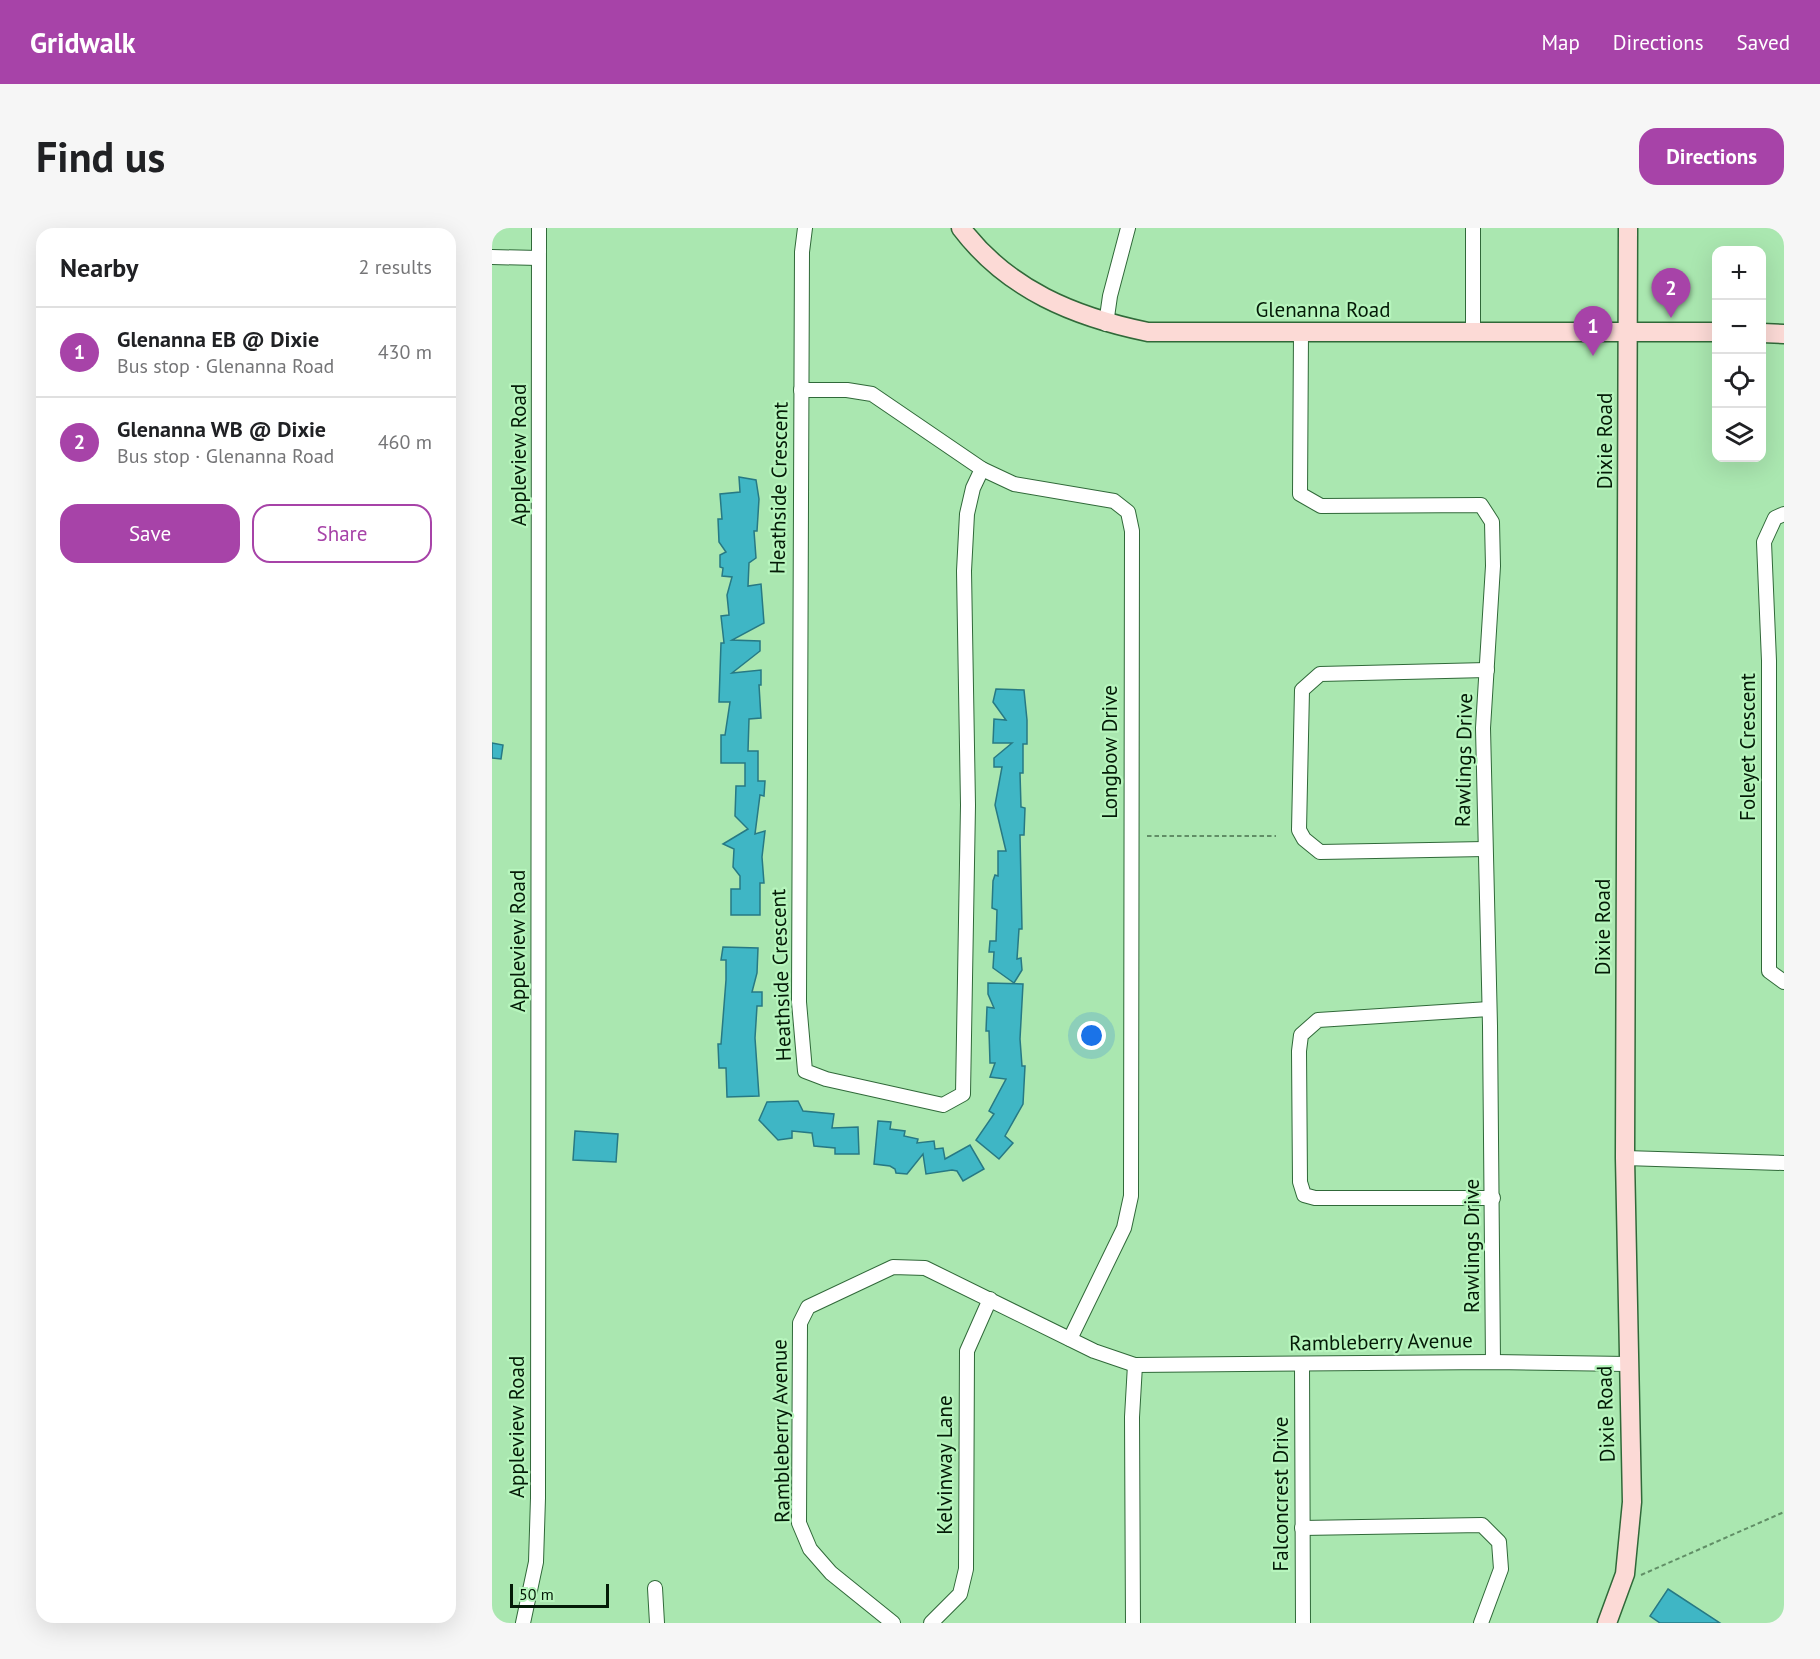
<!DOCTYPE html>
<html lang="en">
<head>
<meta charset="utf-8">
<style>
	:root { --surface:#fff; --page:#f6f6f6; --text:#202124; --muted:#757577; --line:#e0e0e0; --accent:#a743a8 }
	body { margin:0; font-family:"PT Sans",sans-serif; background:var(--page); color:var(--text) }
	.controls { position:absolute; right:18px; top:18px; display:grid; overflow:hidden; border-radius:12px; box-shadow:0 6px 24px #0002 }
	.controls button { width:54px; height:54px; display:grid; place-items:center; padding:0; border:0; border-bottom:2px solid var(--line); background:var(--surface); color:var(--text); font:30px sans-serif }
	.scale { position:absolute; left:18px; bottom:15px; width:99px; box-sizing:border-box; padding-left:6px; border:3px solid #041b07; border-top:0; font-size:16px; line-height:21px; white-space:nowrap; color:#041b07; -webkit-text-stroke:4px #b7f5bd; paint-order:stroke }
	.you { position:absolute; left:600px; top:808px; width:21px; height:21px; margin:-15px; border:4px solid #fff; border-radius:50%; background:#1a73e8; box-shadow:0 0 0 9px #1a73e833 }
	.badge { display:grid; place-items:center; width:39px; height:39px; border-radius:50%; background:var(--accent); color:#fff; font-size:20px; font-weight:700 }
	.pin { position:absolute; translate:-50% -50px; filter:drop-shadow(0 2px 3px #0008) }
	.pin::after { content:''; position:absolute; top:32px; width:21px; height:18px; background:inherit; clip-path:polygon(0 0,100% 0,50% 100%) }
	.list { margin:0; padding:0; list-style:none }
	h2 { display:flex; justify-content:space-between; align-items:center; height:78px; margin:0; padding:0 24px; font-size:26px }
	h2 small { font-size:20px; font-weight:400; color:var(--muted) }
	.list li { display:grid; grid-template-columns:39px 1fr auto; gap:18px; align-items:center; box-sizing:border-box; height:90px; padding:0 24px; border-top:2px solid var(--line) }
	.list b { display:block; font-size:22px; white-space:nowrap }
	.list p { margin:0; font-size:20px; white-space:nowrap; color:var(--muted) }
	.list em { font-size:20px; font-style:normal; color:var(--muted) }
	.actions { display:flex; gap:12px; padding:18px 24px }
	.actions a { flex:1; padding:14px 0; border:2px solid var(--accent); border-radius:18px; text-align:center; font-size:21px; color:var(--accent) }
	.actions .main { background:var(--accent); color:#fff }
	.icon { flex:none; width:33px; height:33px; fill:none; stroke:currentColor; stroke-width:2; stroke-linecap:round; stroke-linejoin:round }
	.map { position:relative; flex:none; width:1292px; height:1395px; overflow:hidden; border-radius:18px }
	header { display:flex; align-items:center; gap:36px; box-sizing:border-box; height:84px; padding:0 30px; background:var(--accent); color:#fff }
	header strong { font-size:28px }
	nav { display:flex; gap:33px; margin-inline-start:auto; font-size:21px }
	.intro { display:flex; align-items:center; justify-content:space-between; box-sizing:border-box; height:144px; padding:0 36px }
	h1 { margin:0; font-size:42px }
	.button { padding:15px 27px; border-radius:18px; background:var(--accent); color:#fff; font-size:21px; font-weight:700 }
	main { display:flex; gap:36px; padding:0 36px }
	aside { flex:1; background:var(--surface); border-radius:18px; box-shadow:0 6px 24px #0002 }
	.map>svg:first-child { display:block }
	.building { fill:#3fb6c5; stroke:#277984; stroke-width:1.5 }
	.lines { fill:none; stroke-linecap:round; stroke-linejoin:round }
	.street-casing { stroke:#306939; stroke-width:16 }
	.secondary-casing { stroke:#306939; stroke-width:21 }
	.path { stroke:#618e66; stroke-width:2; stroke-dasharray:4.5 3; stroke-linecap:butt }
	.street { stroke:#fff; stroke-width:14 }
	.secondary { stroke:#fcdad6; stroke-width:18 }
	.labels { text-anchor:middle; stroke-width:4.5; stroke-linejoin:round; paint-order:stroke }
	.street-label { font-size:21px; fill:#041b07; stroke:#b7f5bd }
</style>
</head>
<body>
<header>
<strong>Gridwalk</strong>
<nav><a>Map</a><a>Directions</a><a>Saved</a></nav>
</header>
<div class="intro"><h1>Find us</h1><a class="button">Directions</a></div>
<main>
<aside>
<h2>Nearby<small>2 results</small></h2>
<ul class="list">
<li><span class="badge">1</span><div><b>Glenanna EB @ Dixie</b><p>Bus stop · Glenanna Road</p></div><em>430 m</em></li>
<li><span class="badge">2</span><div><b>Glenanna WB @ Dixie</b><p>Bus stop · Glenanna Road</p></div><em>460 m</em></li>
</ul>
<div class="actions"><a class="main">Save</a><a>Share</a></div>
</aside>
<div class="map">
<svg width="1292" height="1395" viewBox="0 0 1292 1395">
	<rect width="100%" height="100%" fill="#aae7b0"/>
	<!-- building -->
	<g class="building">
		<polygon points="247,249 264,252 267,271 265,303 262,303 264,330 257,335 256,358 269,356 272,395 240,412 268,413 268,423 240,445 269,442 269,457 267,457 269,490 257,491 256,523 266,523 266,553 273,553 272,568 268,567 263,606 273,603 270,629 272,655 268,655 268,687 239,687 239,661 248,661 248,648 241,639 242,621 231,616 256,601 243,588 244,558 253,558 253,535 229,535 229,507 233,507 238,474 227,474 229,415 232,415 229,388 237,387 235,367 240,349 230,348 231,340 228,339 228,327 234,324 227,314 226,291 230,291 228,266 248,264"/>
		<polygon points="504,461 532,462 535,492 535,516 531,516 531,545 528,545 529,579 533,580 532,607 528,607 530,701 527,701 525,731 529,730 530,742 522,755 501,740 502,724 497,724 498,713 504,713 505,682 500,680 501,653 503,647 506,648 506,623 514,623 503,577 510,539 502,539 502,530 520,515 501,515 502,491 514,492 501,474"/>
		<polygon points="0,515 11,517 9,531 0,530"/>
		<polygon points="231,719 266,720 265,745 260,764 270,764 270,778 265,778 263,810 267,868 235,869 234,840 227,840 226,816 229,816 234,752 234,732 229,732"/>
		<polygon points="496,755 531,756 528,811 530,838 533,838 531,876 513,908 521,915 507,931 484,912 502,886 497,883 514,851 498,849 503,835 498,835 497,803 494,803 495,779 502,780 496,766"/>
		<polygon points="306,873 311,883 342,886 340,900 366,899 367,926 343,926 343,920 322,918 320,905 300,903 300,910 286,912 267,892 275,874"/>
		<polygon points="386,893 399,894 398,901 413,903 412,908 426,911 425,915 442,913 443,921 451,920 453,931 478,917 492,941 471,953 465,943 460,942 434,946 431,926 415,946 404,945 403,941 398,938 382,936"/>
		<polygon points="83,903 126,906 124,934 81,932"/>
		<polygon points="1176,1361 1228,1395 1168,1395 1158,1388"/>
	</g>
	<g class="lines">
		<!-- street casing -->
		<g class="street-casing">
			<g id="street">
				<polyline points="313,0 310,24 307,774 313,843 334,851 451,877 471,866 476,577 472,343 475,286 481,260 490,241"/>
				<polyline points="981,0 981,104"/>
				<polyline points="0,29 46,30"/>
				<polyline points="614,96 618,68 636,0"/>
				<polyline points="809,105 808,266 829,278 989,277 1000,294 1001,338 991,500 998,798 1001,1134"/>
				<polyline points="309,162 355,162 380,166 490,241 522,256 622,273 636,284 640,303 639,968 632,1000 578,1111"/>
				<polyline points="1292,286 1283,290 1272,314 1277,433 1277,743 1292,754"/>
				<polyline points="993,621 828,624 812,611 807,602 810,462 828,446 995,442"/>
				<polyline points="997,781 826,792 809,807 807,823 808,954 812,967 823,970 1001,970"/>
				<polyline points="1133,930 1292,935"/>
				<polyline points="810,1136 811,1395"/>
				<polyline points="810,1300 990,1297 1007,1314 1009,1341 989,1395"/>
				<polyline points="163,1360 165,1395"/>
				<polyline points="31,1395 44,1334 46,1270 47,0"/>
				<polyline points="401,1395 339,1345 318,1321 307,1295 308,1095 316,1079 401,1039 433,1040 602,1123 643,1137 1001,1134 1135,1136"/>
				<polyline points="439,1395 468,1366 474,1341 475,1123 498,1071"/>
				<polyline points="641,1395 640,1189 643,1137"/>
			</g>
		</g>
		<!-- secondary casing -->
		<g class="secondary-casing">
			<g id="secondary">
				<path d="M469 0C516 62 583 89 656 104H1224"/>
				<polyline points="1270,105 1292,106"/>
				<polyline points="1115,1395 1133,1346 1140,1274 1133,930 1136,0"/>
			</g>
		</g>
		<!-- path -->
		<g class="path">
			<polyline points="655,608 784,608"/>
			<polyline points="1149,1347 1292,1284"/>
		</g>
		<!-- street -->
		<use href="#street" class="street"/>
		<!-- secondary -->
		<use href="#secondary" class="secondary"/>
	</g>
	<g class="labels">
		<!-- street labels -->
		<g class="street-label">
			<text x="831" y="89">Glenanna Road</text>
			<text transform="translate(1113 213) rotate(-90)" y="7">Dixie Road</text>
			<text transform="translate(27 227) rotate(-90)" y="7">Appleview Road</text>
			<text transform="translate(287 260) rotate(-89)" y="7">Heathside Crescent</text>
			<text transform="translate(1256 519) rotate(-90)" y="7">Foleyet Crescent</text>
			<text transform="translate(618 524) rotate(-90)" y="7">Longbow Drive</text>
			<text transform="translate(972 532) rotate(-89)" y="7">Rawlings Drive</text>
			<text transform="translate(1111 699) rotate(-90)" y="7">Dixie Road</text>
			<text transform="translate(26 713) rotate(-90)" y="7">Appleview Road</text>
			<text transform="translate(289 747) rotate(-92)" y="7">Heathside Crescent</text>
			<text transform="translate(980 1018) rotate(-90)" y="7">Rawlings Drive</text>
			<text transform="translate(889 1114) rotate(-1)" y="7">Rambleberry Avenue</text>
			<text transform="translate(1114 1186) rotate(-92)" y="7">Dixie Road</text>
			<text transform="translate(25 1199) rotate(-90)" y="7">Appleview Road</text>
			<text transform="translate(289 1203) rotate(-91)" y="7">Rambleberry Avenue</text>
			<text transform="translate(453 1237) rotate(-90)" y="7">Kelvinway Lane</text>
			<text transform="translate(789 1266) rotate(-90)" y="7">Falconcrest Drive</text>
		</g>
	</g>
</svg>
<div class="controls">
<button>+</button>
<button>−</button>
<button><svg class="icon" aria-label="locate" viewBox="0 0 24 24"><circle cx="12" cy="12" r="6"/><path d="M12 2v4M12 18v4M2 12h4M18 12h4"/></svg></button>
<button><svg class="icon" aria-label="layers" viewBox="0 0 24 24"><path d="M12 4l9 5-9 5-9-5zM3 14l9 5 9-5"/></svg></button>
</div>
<div class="scale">50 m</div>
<div class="you"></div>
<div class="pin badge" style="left:1101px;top:128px">1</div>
<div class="pin badge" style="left:1179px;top:90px">2</div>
</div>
</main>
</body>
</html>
